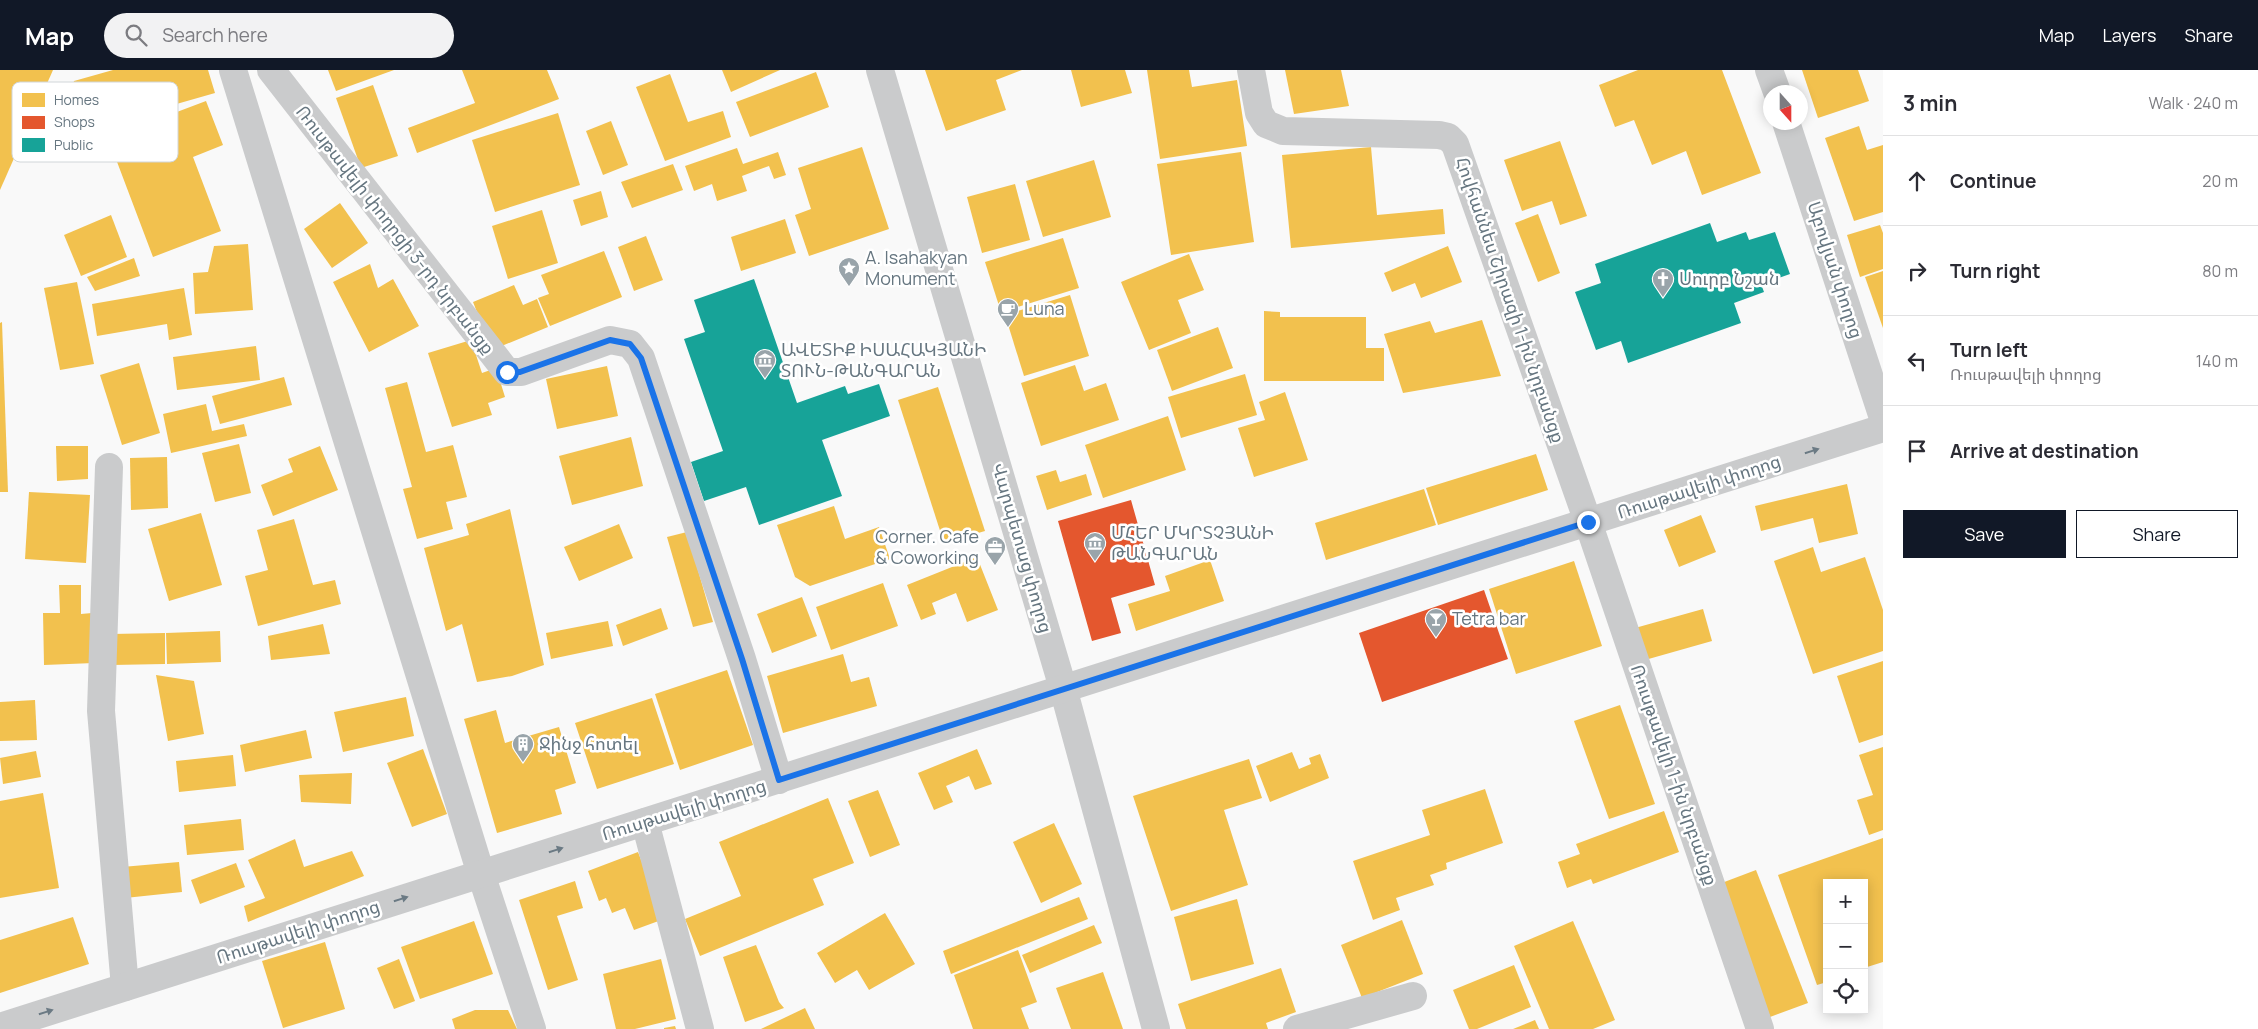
<!DOCTYPE html>
<html lang="en">
<head>
<meta charset="utf-8">
<style>
	:root { --surface:#fff; --page:#f2f2f3; --text:#2b2b33; --muted:#7c7c81; --line:#e1e1e2; --accent:#111827 }
	body { margin:0; font-family:Manrope,"Noto Sans Armenian",sans-serif; background:var(--page); color:var(--text) }
	.controls { position:absolute; right:15px; bottom:15px; display:grid; overflow:hidden; border-radius:0px; box-shadow:0 2px 12px #0003 }
	.controls button { width:45px; height:45px; display:grid; place-items:center; padding:0; border:0; border-bottom:1px solid var(--line); background:var(--surface); color:var(--text); font:25px sans-serif }
	.compass { position:absolute; left:1763px; top:15px; width:45px; height:45px; border-radius:50%; background:var(--surface); box-shadow:0 2px 12px #0003; rotate:159deg }
	.stop { position:absolute; width:15px; height:15px; margin:-11px; border:4px solid #1a73e8; border-radius:50%; background:#fff }
	.stop.end { background:#1a73e8; border-color:#fff; box-shadow:0 1px 5px #0008 }
	.list { margin:0; padding:0; list-style:none }
	h2 { display:flex; justify-content:space-between; align-items:center; height:65px; margin:0; padding:0 20px; font-size:21px }
	h2 small { font-size:16px; font-weight:400; color:var(--muted) }
	.list li { display:grid; grid-template-columns:32px 1fr auto; gap:15px; align-items:center; box-sizing:border-box; height:90px; padding:0 20px; border-top:1px solid var(--line) }
	.list b { display:block; font-size:19px; white-space:nowrap }
	.list p { margin:0; font-size:16px; white-space:nowrap; color:var(--muted) }
	.list em { font-size:16px; font-style:normal; color:var(--muted) }
	.actions { display:flex; gap:10px; padding:15px 20px }
	.actions a { flex:1; padding:11px 0; border:1px solid var(--accent); border-radius:0px; text-align:center; font-size:18px; color:var(--accent) }
	.actions .main { background:var(--accent); color:#fff }
	.icon { flex:none; width:28px; height:28px; fill:none; stroke:currentColor; stroke-width:2; stroke-linecap:round; stroke-linejoin:round }
	.map { position:relative; flex:none; width:1883px; height:959px; overflow:hidden }
	header { display:flex; align-items:center; gap:30px; box-sizing:border-box; height:70px; padding:0 25px; background:var(--accent); color:#fff }
	header strong { font-size:24px }
	nav { display:flex; gap:28px; margin-inline-start:auto; font-size:18px }
	.search { width:350px; height:45px; background:var(--page); display:flex; align-items:center; gap:12px; box-sizing:border-box; padding:0 18px; border-radius:28px; color:var(--muted); font-size:19px }
	main { display:flex }
	aside { flex:1; background:var(--surface) }
	.map>svg:first-child { display:block }
	.homes { fill:#f2c14e }
	.shops { fill:#e4572e }
	.public { fill:#17a398 }
	.lines { fill:none; stroke-linecap:round; stroke-linejoin:round }
	.minor { stroke:#cacbcc; stroke-width:28 }
	.oneway { fill:#6b7a84 }
	.route { stroke:#1a73e8; stroke-width:6 }
	.labels { text-anchor:middle; stroke-width:5; stroke-linejoin:round; paint-order:stroke }
	.street-label { font-size:18px; fill:#667680; stroke:#fff }
	.poi-label { font-size:18px; fill:#667680; stroke:#fff; text-anchor:start }
	.key { fill:#fff; stroke:#d1d6d9; stroke-width:1 }
	.key-label { font-size:14px; fill:#667680 }
</style>
</head>
<body>
<header>
<strong>Map</strong>
<div class="search"><svg class="icon" aria-label="search" viewBox="0 0 24 24"><circle cx="10" cy="10" r="6"/><path d="M15 15l6 6"/></svg>Search here</div>
<nav><a>Map</a><a>Layers</a><a>Share</a></nav>
</header>
<main>
<div class="map">
<svg width="1883" height="959" viewBox="0 0 1883 959">
	<rect width="100%" height="100%" fill="#f9f9f9"/>
	<!-- homes -->
	<g class="homes">
		<polygon points="0,0 53,0 0,120"/>
		<polygon points="113,0 208,0 215,23 89,59 85,46 66,40 74,11"/>
		<polygon points="328,0 394,0 336,21"/>
		<polygon points="462,0 547,0 559,29 417,83 408,58 475,33"/>
		<polygon points="722,0 780,0 731,22"/>
		<polygon points="925,0 1022,0 996,10 1006,40 946,61"/>
		<polygon points="1071,0 1125,0 1132,23 1081,37"/>
		<polygon points="1147,0 1189,0 1192,17 1237,10 1247,76 1160,89"/>
		<polygon points="1285,0 1341,0 1349,36 1294,44"/>
		<polygon points="1638,0 1722,0 1761,103 1702,125 1686,81 1652,95 1634,50 1615,57 1599,15"/>
		<polygon points="1802,0 1858,0 1869,31 1818,48"/>
		<polygon points="816,2 829,37 750,67 736,32"/>
		<polygon points="670,4 688,52 723,41 731,67 665,91 636,17"/>
		<polygon points="373,15 398,86 361,98 336,28"/>
		<polygon points="206,31 223,75 193,87 221,161 153,187 108,68"/>
		<polygon points="558,43 580,115 495,142 472,70"/>
		<polygon points="611,51 628,95 603,105 586,61"/>
		<polygon points="1859,56 1867,80 1883,75 1883,142 1854,151 1825,68"/>
		<polygon points="1560,71 1587,146 1560,155 1552,131 1522,141 1504,90"/>
		<polygon points="862,77 889,159 809,186 795,145 811,139 798,98"/>
		<polygon points="1371,77 1377,145 1443,139 1445,164 1291,178 1282,85"/>
		<polygon points="737,78 743,94 778,82 786,105 774,109 769,96 742,106 747,121 717,131 712,114 694,121 685,96"/>
		<polygon points="1241,82 1254,172 1171,185 1157,94"/>
		<polygon points="1094,90 1111,147 1043,167 1026,111"/>
		<polygon points="673,94 683,120 632,138 621,112"/>
		<polygon points="1015,114 1030,170 982,183 967,127"/>
		<polygon points="601,121 608,147 581,156 573,130"/>
		<polygon points="340,133 368,173 332,198 304,159"/>
		<polygon points="542,140 558,193 508,209 492,156"/>
		<polygon points="1538,144 1560,203 1538,212 1515,153"/>
		<polygon points="111,145 127,187 81,206 64,165"/>
		<polygon points="785,149 796,183 741,201 731,167"/>
		<polygon points="1880,155 1883,163 1883,199 1860,207 1847,165"/>
		<polygon points="646,166 663,210 634,221 618,177"/>
		<polygon points="1063,168 1079,218 1001,242 985,192"/>
		<polygon points="248,174 253,240 195,244 193,203 208,202 214,176"/>
		<polygon points="1448,176 1462,212 1421,228 1415,213 1392,222 1384,203"/>
		<polygon points="604,181 622,227 550,256 538,228 549,224 541,205"/>
		<polygon points="1189,184 1204,220 1178,230 1191,263 1149,280 1121,212"/>
		<polygon points="134,188 140,206 95,221 87,207"/>
		<polygon points="370,194 378,218 393,209 419,256 369,282 333,212"/>
		<polygon points="1883,201 1883,258 1865,207"/>
		<polygon points="77,212 94,294 60,300 44,218"/>
		<polygon points="514,215 523,235 537,229 548,257 492,280 473,232"/>
		<polygon points="184,218 192,265 169,270 167,254 97,266 92,234"/>
		<polygon points="1070,225 1089,286 1024,306 1005,245"/>
		<polygon points="1264,241 1280,242 1280,247 1366,247 1366,278 1384,278 1384,311 1264,311"/>
		<polygon points="1482,250 1501,306 1403,323 1384,264 1430,251 1435,263"/>
		<polygon points="2,252 8,422 0,422 0,253"/>
		<polygon points="1218,257 1233,298 1172,321 1157,280"/>
		<polygon points="471,270 482,303 496,298 505,327 488,333 492,345 452,357 428,283"/>
		<polygon points="256,276 260,310 177,320 173,287"/>
		<polygon points="139,293 160,363 122,375 100,305"/>
		<polygon points="1075,295 1084,321 1106,313 1119,350 1041,376 1021,313"/>
		<polygon points="607,296 618,346 557,359 546,309"/>
		<polygon points="1245,304 1257,345 1181,368 1168,327"/>
		<polygon points="284,307 292,335 220,354 212,326"/>
		<polygon points="407,312 426,382 453,375 467,427 446,432 453,459 417,469 403,419 412,417 385,318"/>
		<polygon points="938,317 985,461 944,473 898,330"/>
		<polygon points="1285,322 1308,390 1254,407 1238,358 1265,350 1259,332"/>
		<polygon points="206,334 212,361 244,354 247,366 171,383 163,344"/>
		<polygon points="1168,346 1186,400 1103,428 1085,375"/>
		<polygon points="631,367 643,416 572,435 559,386"/>
		<polygon points="239,374 251,423 215,432 202,383"/>
		<polygon points="56,376 88,376 88,409 57,411"/>
		<polygon points="320,376 338,420 273,446 261,415 293,402 288,389"/>
		<polygon points="1536,384 1548,420 1438,455 1426,418"/>
		<polygon points="167,387 168,438 131,440 130,388"/>
		<polygon points="1056,400 1060,412 1086,404 1092,425 1047,440 1036,406"/>
		<polygon points="1847,414 1858,464 1819,473 1813,448 1761,461 1755,436"/>
		<polygon points="1424,419 1436,455 1326,490 1315,453"/>
		<polygon points="29,422 90,425 86,493 25,489"/>
		<polygon points="834,436 845,469 879,457 890,489 810,516 795,507 777,455"/>
		<polygon points="510,439 544,595 512,606 477,612 462,554 446,561 424,478 469,465 466,454"/>
		<polygon points="201,443 222,515 169,531 148,459"/>
		<polygon points="1701,445 1716,482 1679,497 1664,460"/>
		<polygon points="294,449 313,515 335,510 341,534 258,556 245,506 268,500 257,460"/>
		<polygon points="619,454 633,488 579,511 564,477"/>
		<polygon points="687,462 713,552 693,557 667,467"/>
		<polygon points="1813,477 1821,502 1865,487 1883,540 1883,581 1813,604 1774,491"/>
		<polygon points="977,487 998,540 967,552 956,523 932,533 936,544 921,550 907,515"/>
		<polygon points="1210,490 1224,531 1136,561 1128,534 1170,521 1165,506"/>
		<polygon points="1574,491 1602,576 1516,604 1489,519"/>
		<polygon points="883,513 898,556 831,580 816,537"/>
		<polygon points="59,515 81,515 81,544 92,543 94,593 44,595 43,543 60,543"/>
		<polygon points="802,527 817,566 772,583 757,544"/>
		<polygon points="661,538 668,559 623,576 616,555"/>
		<polygon points="1703,539 1712,571 1645,590 1635,558"/>
		<polygon points="608,551 613,576 551,589 546,563"/>
		<polygon points="323,554 330,584 271,590 268,566"/>
		<polygon points="220,561 221,592 167,594 166,563"/>
		<polygon points="165,563 165,594 112,595 111,564"/>
		<polygon points="843,584 851,612 869,607 877,636 783,663 767,606"/>
		<polygon points="1883,591 1883,665 1859,673 1837,606"/>
		<polygon points="727,600 753,675 680,700 655,624"/>
		<polygon points="156,605 194,611 204,664 168,671"/>
		<polygon points="406,627 414,666 343,682 334,642"/>
		<polygon points="652,628 674,694 597,719 575,653"/>
		<polygon points="35,630 37,670 0,671 0,632"/>
		<polygon points="1620,635 1655,734 1609,749 1574,651"/>
		<polygon points="496,640 505,673 559,657 576,713 555,720 562,744 497,763 464,649"/>
		<polygon points="306,660 312,688 245,702 240,675"/>
		<polygon points="1883,677 1883,760 1869,765 1857,730 1873,725 1859,685"/>
		<polygon points="423,679 447,744 412,757 387,693"/>
		<polygon points="977,679 992,714 975,720 969,706 946,716 953,732 934,740 918,703"/>
		<polygon points="36,681 41,707 3,714 0,688"/>
		<polygon points="1292,682 1299,699 1311,694 1309,688 1320,684 1329,708 1270,732 1256,696"/>
		<polygon points="233,685 236,716 179,722 176,691"/>
		<polygon points="1249,689 1262,728 1224,740 1248,815 1171,841 1133,726"/>
		<polygon points="352,703 351,734 301,732 299,705"/>
		<polygon points="1485,719 1503,773 1446,793 1447,799 1430,805 1434,815 1396,828 1400,840 1373,850 1353,791 1430,765 1422,740"/>
		<polygon points="878,720 900,775 870,787 848,731"/>
		<polygon points="43,723 59,818 0,828 0,731"/>
		<polygon points="828,728 854,793 813,809 824,835 700,886 685,849 741,826 719,772"/>
		<polygon points="1664,741 1679,782 1593,814 1591,809 1567,818 1558,792 1580,784 1576,774"/>
		<polygon points="241,749 244,780 187,785 184,755"/>
		<polygon points="1054,753 1082,814 1041,833 1013,772"/>
		<polygon points="1883,768 1883,892 1864,898 1864,813 1827,813 1827,912 1817,915 1778,805"/>
		<polygon points="295,769 304,797 352,781 364,806 248,852 244,836 265,828 248,790"/>
		<polygon points="638,782 664,849 634,860 625,838 612,843 606,828 599,831 588,801"/>
		<polygon points="179,792 182,822 125,828 122,797"/>
		<polygon points="236,793 245,817 200,834 191,810"/>
		<polygon points="1756,800 1808,933 1770,947 1719,814"/>
		<polygon points="575,811 583,838 557,846 578,910 548,920 519,830"/>
		<polygon points="1079,827 1088,849 951,904 943,881"/>
		<polygon points="1237,829 1254,894 1191,911 1174,847"/>
		<polygon points="885,843 915,894 869,920 857,900 835,913 817,883"/>
		<polygon points="73,847 89,894 0,923 0,870"/>
		<polygon points="1402,850 1423,904 1362,928 1341,875"/>
		<polygon points="474,851 493,904 420,929 401,877"/>
		<polygon points="1573,851 1615,950 1593,959 1549,959 1514,876"/>
		<polygon points="1094,855 1102,873 1030,903 1022,885"/>
		<polygon points="325,872 345,939 283,958 262,891"/>
		<polygon points="756,875 779,932 784,938 745,952 723,887"/>
		<polygon points="1018,880 1037,932 1021,938 1029,959 973,959 954,905"/>
		<polygon points="399,889 415,931 394,939 377,898"/>
		<polygon points="661,889 676,949 635,959 616,959 603,904"/>
		<polygon points="1514,895 1531,937 1477,959 1469,959 1453,920"/>
		<polygon points="1281,898 1296,942 1266,953 1268,959 1186,959 1178,934"/>
		<polygon points="1103,902 1123,959 1071,959 1056,918"/>
		<polygon points="805,938 815,959 761,959"/>
		<polygon points="475,940 508,940 517,959 455,959 452,949"/>
		<polygon points="1535,950 1539,959 1513,959"/>
		<polygon points="675,956 676,959 664,959 664,958"/>
	</g>
	<!-- shops -->
	<g class="shops">
		<polygon points="1131,430 1155,515 1111,528 1121,563 1092,571 1058,451"/>
		<polygon points="1484,520 1508,589 1382,632 1359,563"/>
	</g>
	<!-- public -->
	<g class="public">
		<polygon points="1710,153 1717,172 1746,162 1749,170 1775,162 1790,204 1761,214 1764,222 1734,233 1741,253 1628,293 1621,271 1596,280 1575,222 1601,213 1595,194"/>
		<polygon points="754,209 797,333 845,316 848,324 879,314 890,346 822,370 842,426 759,455 746,417 704,431 691,392 723,381 684,269 705,262 694,230"/>
	</g>
	<g class="lines">
		<!-- minor -->
		<g class="minor">
			<polyline points="233,0 481,804 532,959"/>
			<polyline points="271,0 507,302 521,302 610,270 630,274 641,288 742,589 779,710"/>
			<polyline points="880,0 1063,618 1156,959"/>
			<polyline points="1251,0 1259,43 1266,54 1283,61 1439,65 1448,67 1455,74 1588,452 1760,959"/>
			<polyline points="1769,0 1777,22"/>
			<polyline points="1786,52 1883,348"/>
			<polyline points="109,397 101,641 125,917"/>
			<polyline points="645,752 700,959"/>
			<polyline points="0,957 1883,358"/>
			<polyline points="1297,959 1413,926"/>
		</g>
	</g>
	<!-- one-way arrows -->
	<defs><path id="oneway-solid" d="M-6-.8H1V-3.2L6.5 0L1 3.2V.8H-6Z" transform="scale(1.25)"/></defs>
	<g class="oneway">
		<use href="#oneway-solid" transform="translate(1812 381) rotate(-18)"/>
		<use href="#oneway-solid" transform="translate(556 780) rotate(-18)"/>
		<use href="#oneway-solid" transform="translate(401 829) rotate(-18)"/>
		<use href="#oneway-solid" transform="translate(46 942) rotate(-18)"/>
	</g>
	<g class="lines">
		<!-- route -->
		<polyline class="route" points="507,302 520,302 610,270 630,274 641,288 742,589 779,710 1588,452"/>
	</g>
	<!-- icons -->
	<defs>
		<g id="sight-pin" transform="scale(1.125)"><path d="M0 17L-7.5 6A9.5 9.5 0 1 1 7.5 6Z" fill="#99a4aa" stroke="#fff"/><path d="M0-6L1.8-2.2L6-1.7L2.9 1.2L3.7 5.4L0 3.3L-3.7 5.4L-2.9 1.2L-6-1.7L-1.8-2.2Z" fill="#fff"/></g>
		<g id="church-pin" transform="scale(1.125)"><path d="M0 17L-7.5 6A9.5 9.5 0 1 1 7.5 6Z" fill="#99a4aa" stroke="#fff"/><path d="M-1.2-6h2.4v3.5h3.3v2.4h-3.3V6h-2.4V-.1h-3.3v-2.4h3.3Z" fill="#fff"/></g>
		<g id="cafe-pin" transform="scale(1.125)"><path d="M0 17L-7.5 6A9.5 9.5 0 1 1 7.5 6Z" fill="#99a4aa" stroke="#fff"/><path d="M-5.5-4.5H6V0H3Q3 3.5 0 3.5H-2.5Q-5.5 3.5-5.5 0ZM3-3.2v2h1.7v-2ZM-6 4.5H4V6H-6Z" fill="#fff"/></g>
		<g id="museum-pin" transform="scale(1.125)"><path d="M0 17L-7.5 6A9.5 9.5 0 1 1 7.5 6Z" fill="#99a4aa" stroke="#fff"/><path d="M0-6L6-3V-2H-6V-3ZM-5-1h2V3h-2ZM-1-1h2V3h-2ZM3-1h2V3H3ZM-6 4H6V6H-6Z" fill="#fff"/></g>
		<g id="office-pin" transform="scale(1.125)"><path d="M0 17L-7.5 6A9.5 9.5 0 1 1 7.5 6Z" fill="#99a4aa" stroke="#fff"/><path d="M-6-3h4V-5.5h4V-3h4V5H-6ZM-1-4.5V-3h2v-1.5ZM-6 0V1H6V0Z" fill="#fff"/></g>
		<g id="bar-pin" transform="scale(1.125)"><path d="M0 17L-7.5 6A9.5 9.5 0 1 1 7.5 6Z" fill="#99a4aa" stroke="#fff"/><path d="M-6-5H6L.8 .8V4.5H3.5V6h-7V4.5H-.8V.8Z" fill="#fff"/></g>
		<g id="building-pin" transform="scale(1.125)"><path d="M0 17L-7.5 6A9.5 9.5 0 1 1 7.5 6Z" fill="#99a4aa" stroke="#fff"/><path d="M-4-6H4V6H1V3H-1V6H-4ZM-2.5-4.3h1.7v1.8h-1.7ZM.8-4.3h1.7v1.8H.8ZM-2.5-1h1.7V.8h-1.7ZM.8-1h1.7V.8H.8Z" fill="#fff"/></g>
	</defs>
	<g fill-rule="evenodd">
		<use href="#sight-pin" x="849" y="198"/>
		<use href="#church-pin" x="1663" y="209"/>
		<use href="#cafe-pin" x="1008" y="239"/>
		<use href="#museum-pin" x="765" y="290"/>
		<use href="#museum-pin" x="1095" y="473"/>
		<use href="#office-pin" x="995" y="477"/>
		<use href="#bar-pin" x="1436" y="549"/>
		<use href="#building-pin" x="523" y="674"/>
	</g>
	<g class="labels">
		<!-- street labels -->
		<g class="street-label">
			<text transform="translate(395 160) rotate(52)" y="6">Ռուսթավելի փողոցի 3-րդ նրբանցք</text>
			<text transform="translate(1835 200) rotate(72)" y="6">Աբովյան փողոց</text>
			<text transform="translate(1510 230) rotate(71)" y="6">Հովհաննես Շիրազի 1-ին նրբանցք</text>
			<text transform="translate(1699 417) rotate(-18)" y="6">Ռուսթավելի փողոց</text>
			<text transform="translate(1022 478) rotate(74)" y="6">Վարպետաց փողոց</text>
			<text transform="translate(1674 705) rotate(71)" y="6">Ռուսթավելի 1-ին նրբանցք</text>
			<text transform="translate(684 740) rotate(-17)" y="6">Ռուսթավելի փողոց</text>
			<text transform="translate(298 862) rotate(-18)" y="6">Ռուսթավելի փողոց</text>
		</g>
		<!-- poi labels -->
		<g class="poi-label">
			<text x="865" y="194">A. Isahakyan<tspan x="865" dy="21">Monument</tspan></text>
			<text x="1679" y="215">Սուրբ Նշան</text>
			<text x="1024" y="245">Luna</text>
			<text x="781" y="286">ԱՎԵՏԻՔ ԻՍԱՀԱԿՅԱՆԻ<tspan x="781" dy="21">ՏՈՒՆ-ԹԱՆԳԱՐԱՆ</tspan></text>
			<text x="1111" y="469">ՄՀԵՐ ՄԿՐՏՉՅԱՆԻ<tspan x="1111" dy="21">ԹԱՆԳԱՐԱՆ</tspan></text>
			<text x="979" y="473" text-anchor="end">Corner. Cafe<tspan x="979" dy="21">&amp; Coworking</tspan></text>
			<text x="1452" y="555">Tetra bar</text>
			<text x="539" y="680">Ջինջ հոտել</text>
		</g>
	</g>
	<!-- legend -->
	<rect x="12" y="12" width="166" height="80" rx="8" class="key"/>
	<rect x="22" y="23" width="23" height="14" fill="#f2c14e"/>
	<rect x="22" y="46" width="23" height="13" fill="#e4572e"/>
	<rect x="22" y="68" width="23" height="14" fill="#17a398"/>
	<g class="key-label">
		<text x="54" y="35">Homes</text>
		<text x="54" y="57">Shops</text>
		<text x="54" y="80">Public</text>
	</g>
</svg>
<div class="controls">
<button>+</button>
<button>−</button>
<button><svg class="icon" aria-label="locate" viewBox="0 0 24 24"><circle cx="12" cy="12" r="6"/><path d="M12 2v4M12 18v4M2 12h4M18 12h4"/></svg></button>
</div>
<svg class="compass" viewBox="-18 -18 36 36"><path d="M0-13l5 13h-10z" fill="#e53935"/><path d="M0 13l5-13h-10z" fill="#7c7c81"/></svg>
<div class="stop" style="left:507px;top:302px"></div>
<div class="stop end" style="left:1588px;top:452px"></div>
</div>
<aside>
<h2>3 min<small>Walk · 240 m</small></h2>
<ul class="list">
<li><svg class="icon" aria-label="ahead" viewBox="0 0 24 24"><path d="M12 20V5M6 11l6-6 6 6"/></svg><div><b>Continue</b></div><em>20 m</em></li>
<li><svg class="icon" aria-label="right" viewBox="0 0 24 24"><path d="M7 20v-9h11M14 6l5 5-5 5"/></svg><div><b>Turn right</b></div><em>80 m</em></li>
<li><svg class="icon" aria-label="left" viewBox="0 0 24 24"><path d="M17 20v-9H6M10 6l-5 5 5 5"/></svg><div><b>Turn left</b><p>Ռուսթավելի փողոց</p></div><em>140 m</em></li>
<li><svg class="icon" aria-label="arrive" viewBox="0 0 24 24"><path d="M6 21V4h12l-3 4 3 4H6"/></svg><div><b>Arrive at destination</b></div></li>
</ul>
<div class="actions"><a class="main">Save</a><a>Share</a></div>
</aside>
</main>
</body>
</html>
